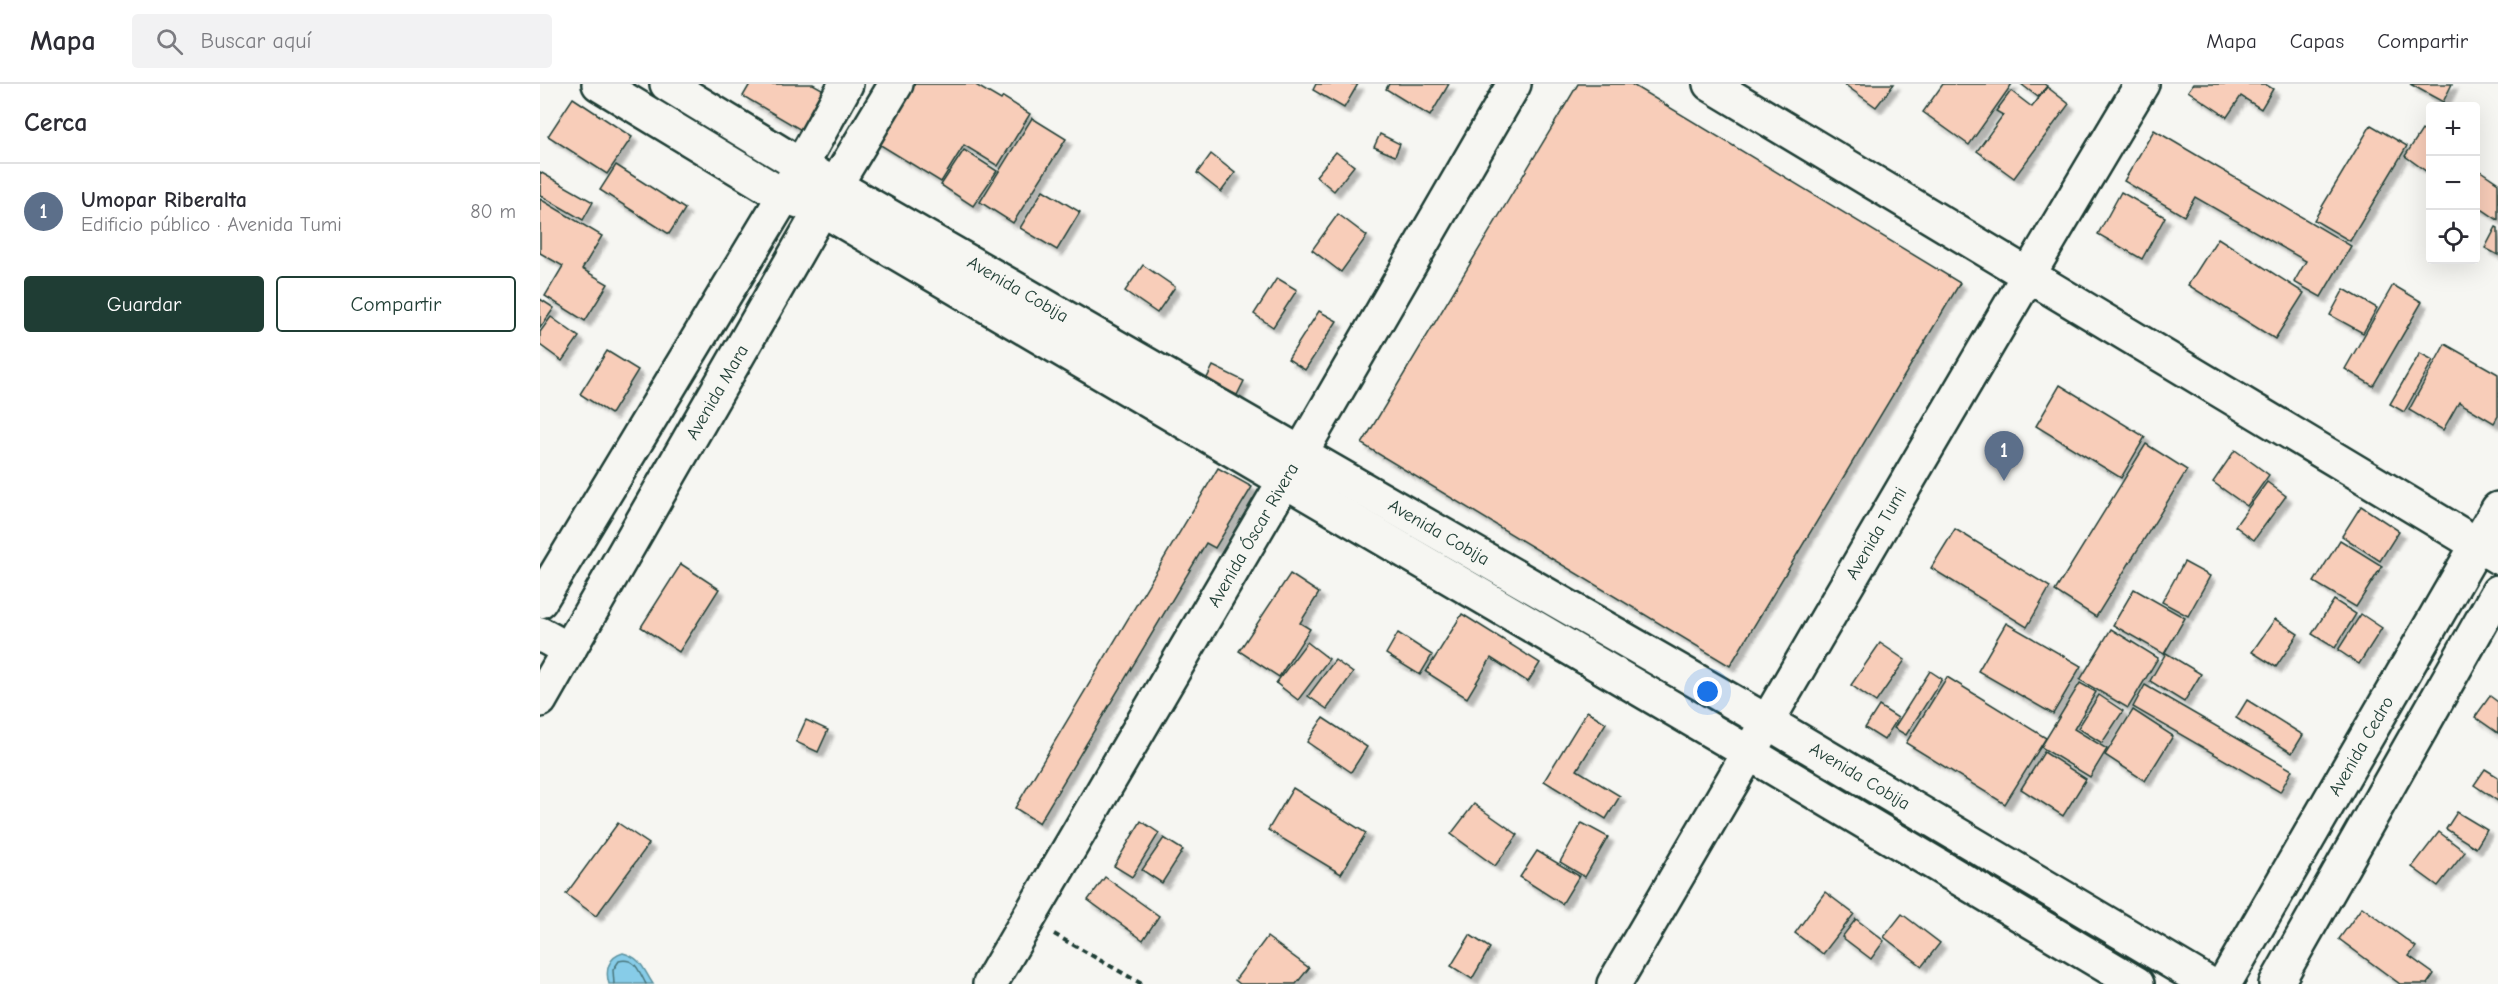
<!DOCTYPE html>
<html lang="es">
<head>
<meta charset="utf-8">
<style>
	:root { --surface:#fff; --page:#f2f2f3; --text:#2b2b33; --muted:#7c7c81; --line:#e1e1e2; --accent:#1f3d34 }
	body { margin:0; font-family:"Comic Neue",sans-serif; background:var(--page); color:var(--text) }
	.controls { position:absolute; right:18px; top:18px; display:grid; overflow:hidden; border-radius:6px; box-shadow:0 6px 24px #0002 }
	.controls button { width:54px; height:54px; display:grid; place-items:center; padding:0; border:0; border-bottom:2px solid var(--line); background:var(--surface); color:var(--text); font:30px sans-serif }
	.you { position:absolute; left:1168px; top:608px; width:21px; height:21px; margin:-15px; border:4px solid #fff; border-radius:50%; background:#1a73e8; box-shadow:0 0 0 9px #1a73e833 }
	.badge { display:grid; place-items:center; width:39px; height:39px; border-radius:50%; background:var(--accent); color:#fff; font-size:20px; font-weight:700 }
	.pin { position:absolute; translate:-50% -50px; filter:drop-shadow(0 2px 3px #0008) }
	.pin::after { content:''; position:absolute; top:32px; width:21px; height:18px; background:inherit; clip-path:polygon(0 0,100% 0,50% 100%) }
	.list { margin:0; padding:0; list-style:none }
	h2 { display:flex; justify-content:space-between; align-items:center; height:78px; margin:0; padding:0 24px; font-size:26px }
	h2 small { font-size:20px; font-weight:400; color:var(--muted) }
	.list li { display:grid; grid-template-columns:39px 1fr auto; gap:18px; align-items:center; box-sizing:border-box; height:96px; padding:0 24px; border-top:2px solid var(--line) }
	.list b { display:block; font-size:22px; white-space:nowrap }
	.list p { margin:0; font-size:20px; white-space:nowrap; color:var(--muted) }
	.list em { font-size:20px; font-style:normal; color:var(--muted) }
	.actions { display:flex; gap:12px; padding:18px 24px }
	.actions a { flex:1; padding:14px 0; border:2px solid var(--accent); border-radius:6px; text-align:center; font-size:21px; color:var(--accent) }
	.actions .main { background:var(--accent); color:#fff }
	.icon { flex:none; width:33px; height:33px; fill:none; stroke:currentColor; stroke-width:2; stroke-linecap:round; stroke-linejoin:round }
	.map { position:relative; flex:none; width:1958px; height:900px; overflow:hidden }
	header { display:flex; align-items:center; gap:36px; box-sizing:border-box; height:84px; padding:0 30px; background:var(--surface); border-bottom:2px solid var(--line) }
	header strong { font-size:28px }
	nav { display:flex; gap:33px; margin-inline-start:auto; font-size:21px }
	.search { width:420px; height:54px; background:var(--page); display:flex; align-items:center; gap:15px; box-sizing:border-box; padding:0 21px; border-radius:6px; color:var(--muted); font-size:22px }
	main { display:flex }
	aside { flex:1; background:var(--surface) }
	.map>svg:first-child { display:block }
	.water { fill:#87cce8; stroke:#5d93a0; stroke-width:1.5 }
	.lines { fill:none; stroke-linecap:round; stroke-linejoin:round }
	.shore { stroke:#49767c; stroke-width:1.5 }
	.building { fill:#f8cdb9; stroke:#1f3d34; stroke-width:1.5; filter:url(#shadow) }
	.street-casing { stroke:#1f3d34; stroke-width:38 }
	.path { stroke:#1f3d34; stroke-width:4; stroke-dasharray:6 4.5; stroke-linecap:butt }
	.street { stroke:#f6f6f2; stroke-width:33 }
	.labels { text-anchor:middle; stroke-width:4.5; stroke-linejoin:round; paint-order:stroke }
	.street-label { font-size:18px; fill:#1f3d34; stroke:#f6f6f2 }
</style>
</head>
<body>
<header>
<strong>Mapa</strong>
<div class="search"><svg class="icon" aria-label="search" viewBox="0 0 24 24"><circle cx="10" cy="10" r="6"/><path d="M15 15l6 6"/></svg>Buscar aquí</div>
<nav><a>Mapa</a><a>Capas</a><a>Compartir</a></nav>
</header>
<main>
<aside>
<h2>Cerca<small></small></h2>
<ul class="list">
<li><span class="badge" style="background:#5c6f8a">1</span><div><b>Umopar Riberalta</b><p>Edificio público · Avenida Tumi</p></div><em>80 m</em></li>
</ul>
<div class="actions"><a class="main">Guardar</a><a>Compartir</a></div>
</aside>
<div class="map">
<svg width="1958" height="900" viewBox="0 0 1958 900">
	<defs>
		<filter id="shadow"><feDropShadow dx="5.5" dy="5.5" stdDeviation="1.5" flood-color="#0004"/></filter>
	</defs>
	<rect width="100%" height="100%" fill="#f6f6f2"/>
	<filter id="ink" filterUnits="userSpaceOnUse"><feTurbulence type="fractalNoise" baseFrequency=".0167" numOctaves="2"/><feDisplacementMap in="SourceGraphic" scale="12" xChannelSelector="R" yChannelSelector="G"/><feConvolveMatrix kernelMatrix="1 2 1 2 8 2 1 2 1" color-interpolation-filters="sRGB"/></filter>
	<g filter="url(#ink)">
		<!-- water -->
		<path class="water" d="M83 869C102 874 103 885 113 900H69C65 887 68 873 83 869Z"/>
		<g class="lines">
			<!-- shore -->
			<path class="shore" d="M74 900 73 886 79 877C96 873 99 888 106 900"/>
		</g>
		<!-- building -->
		<g class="building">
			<polygon points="210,0 273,0 291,10 268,50 203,12"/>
			<polygon points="369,0 434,0 461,16 463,13 490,30 458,82 424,61 401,98 334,57"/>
			<polygon points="776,0 818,0 804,24 773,6"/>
			<polygon points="849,0 909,0 890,32 846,5"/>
			<polygon points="1038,0 1091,0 1420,199 1190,582 822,360"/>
			<polygon points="1304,0 1354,0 1336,23"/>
			<polygon points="1403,0 1472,0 1429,61 1383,28"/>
			<polygon points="1481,0 1504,0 1507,2 1498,13"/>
			<polygon points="1653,0 1725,0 1733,5 1721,25 1701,12 1687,33 1648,7"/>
			<polygon points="1870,0 1912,0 1903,18"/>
			<polygon points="1507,3 1529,20 1474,94 1437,67 1463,31 1456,27 1471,7 1492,23"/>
			<polygon points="33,14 92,53 67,90 8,52"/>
			<polygon points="492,34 526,55 473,139 440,118"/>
			<polygon points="1831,41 1867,62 1810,157 1774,136"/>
			<polygon points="1614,46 1811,162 1781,213 1754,198 1766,177 1655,113 1644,132 1584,97"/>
			<polygon points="1882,46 1890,52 1890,90 1865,72"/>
			<polygon points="840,50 860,60 855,72 834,63"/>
			<polygon points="424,66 457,87 433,122 401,101"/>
			<polygon points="796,68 814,82 794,107 776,92"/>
			<polygon points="671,70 695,89 681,108 657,89"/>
			<polygon points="76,81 145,125 129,150 60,106"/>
			<polygon points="1936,84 1958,99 1958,136 1936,121"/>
			<polygon points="0,88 53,118 43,136 0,111"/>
			<polygon points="503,106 540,128 517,166 480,144"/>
			<polygon points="1581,108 1625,133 1602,175 1558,150"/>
			<polygon points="0,115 62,152 42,185 68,200 45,237 5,212 23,182 0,169"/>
			<polygon points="798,130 827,152 801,188 772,166"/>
			<polygon points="1956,143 1958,144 1958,171 1945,164"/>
			<polygon points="1678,154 1764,209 1735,255 1648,201"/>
			<polygon points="603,181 635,203 617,229 585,207"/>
			<polygon points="737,194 757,206 733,243 714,230"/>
			<polygon points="1853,201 1882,218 1833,302 1805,285"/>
			<polygon points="1804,205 1837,224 1823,249 1790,231"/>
			<polygon points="0,215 14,224 0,244"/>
			<polygon points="779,227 797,237 765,286 748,275"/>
			<polygon points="11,233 39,253 22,277 0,261 0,248"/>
			<polygon points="1905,260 1958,290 1958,332 1954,339 1919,318 1903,346 1869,326"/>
			<polygon points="67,267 98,286 71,330 40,310"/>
			<polygon points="1880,269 1893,276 1864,328 1850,320"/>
			<polygon points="673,282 704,297 697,311 666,296"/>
			<polygon points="1520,301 1605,353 1581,394 1496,342"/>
			<polygon points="1606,360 1647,386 1556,533 1515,507"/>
			<polygon points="1695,366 1729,391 1707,422 1673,398"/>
			<polygon points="678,384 712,403 675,464 666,459 499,739 475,724"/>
			<polygon points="1727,398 1746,412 1714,456 1695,442"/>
			<polygon points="1821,422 1859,447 1840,477 1802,452"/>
			<polygon points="1415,445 1510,503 1487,543 1391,484"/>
			<polygon points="1800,456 1842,482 1816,523 1774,498"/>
			<polygon points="1644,478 1670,492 1648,532 1622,518"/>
			<polygon points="141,480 179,505 139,568 101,543"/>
			<polygon points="750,490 779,509 760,539 770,545 739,593 699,567"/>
			<polygon points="1594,505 1645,534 1624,570 1573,541"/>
			<polygon points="1794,516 1816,530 1795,564 1772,550"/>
			<polygon points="922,530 1000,579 988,598 951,574 927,614 886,588"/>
			<polygon points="1821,530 1842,544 1819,580 1798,566"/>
			<polygon points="1735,535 1758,550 1736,583 1712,568"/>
			<polygon points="1466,539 1541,582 1513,630 1438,587"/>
			<polygon points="1571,545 1618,574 1588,624 1540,596"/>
			<polygon points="858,549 892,571 880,591 846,570"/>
			<polygon points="767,558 789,575 758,616 736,599"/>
			<polygon points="1340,559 1365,576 1336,618 1311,601"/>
			<polygon points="1626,569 1661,590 1644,618 1610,597"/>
			<polygon points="795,576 813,589 787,625 768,612"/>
			<polygon points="1390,587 1402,595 1366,651 1354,644"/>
			<polygon points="1407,593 1506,654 1465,720 1366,659"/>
			<polygon points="1540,599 1556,608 1534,645 1567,665 1550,693 1501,663"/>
			<polygon points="1605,601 1752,686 1740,708 1593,623"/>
			<polygon points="1559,611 1583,627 1562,659 1538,644"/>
			<polygon points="1950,612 1958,618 1958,649 1935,633"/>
			<polygon points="1707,616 1763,651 1752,669 1696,634"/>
			<polygon points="1339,622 1358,634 1344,656 1325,644"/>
			<polygon points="1593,626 1633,652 1605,697 1565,671"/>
			<polygon points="1047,627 1066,639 1037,686 1080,712 1066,735 1004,697"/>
			<polygon points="783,634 827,663 811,688 767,658"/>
			<polygon points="266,636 288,646 278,668 256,658"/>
			<polygon points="1504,668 1546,695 1523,732 1481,705"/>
			<polygon points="1945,685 1958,693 1958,717 1934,701"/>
			<polygon points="753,704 826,749 801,790 728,746"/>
			<polygon points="934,720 978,751 955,782 911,750"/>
			<polygon points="1917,728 1947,746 1936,764 1906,745"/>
			<polygon points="601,737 619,749 592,793 574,782"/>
			<polygon points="78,739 109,760 56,832 26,810"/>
			<polygon points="1042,739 1068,753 1045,793 1020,778"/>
			<polygon points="1899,748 1925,768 1898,802 1872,783"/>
			<polygon points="624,754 643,766 622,799 602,786"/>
			<polygon points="997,767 1039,792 1022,820 980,793"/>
			<polygon points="565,793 619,832 603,856 548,816"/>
			<polygon points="1285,808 1314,830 1283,870 1255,849"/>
			<polygon points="1822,823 1876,863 1869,872 1894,890 1887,900 1860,900 1799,855"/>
			<polygon points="1362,830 1400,859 1382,882 1344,853"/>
			<polygon points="1316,835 1344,857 1331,875 1302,853"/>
			<polygon points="930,851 950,864 932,895 911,882"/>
			<polygon points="727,853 769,884 756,900 700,900 695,896"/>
		</g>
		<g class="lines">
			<!-- street casing -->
			<g class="street-casing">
				<g id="street">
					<polyline points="59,0 244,112 282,125 1209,669 1597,900"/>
					<polyline points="127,0 260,81 1226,637 1669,900"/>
					<polyline points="1170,0 1958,473"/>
					<polyline points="0,517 244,112 306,0"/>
					<polyline points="0,550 29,566"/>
					<polyline points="0,616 296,100 356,0"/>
					<polyline points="450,900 744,398 974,0"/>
					<path d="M1074 900C1250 600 1423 298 1602 0"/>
					<polyline points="1684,900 1958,425"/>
					<polyline points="1736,900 1958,508"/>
				</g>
			</g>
			<!-- path -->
			<polyline class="path" points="514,850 602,900"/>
			<!-- street -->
			<use href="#street" class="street"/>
		</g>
	</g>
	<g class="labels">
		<!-- street labels -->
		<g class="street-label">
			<text transform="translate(478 205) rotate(30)" y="6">Avenida Cobija</text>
			<text transform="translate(177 308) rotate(-60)" y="6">Avenida Mara</text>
			<text transform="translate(899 448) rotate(30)" y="6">Avenida Cobija</text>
			<text transform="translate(1336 449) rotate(-60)" y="6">Avenida Tumi</text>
			<text transform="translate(713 451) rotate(-60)" y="6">Avenida Óscar Rivera</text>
			<text transform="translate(1821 662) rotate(-60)" y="6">Avenida Cedro</text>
			<text transform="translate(1320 692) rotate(31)" y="6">Avenida Cobija</text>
		</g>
	</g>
</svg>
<div class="controls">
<button>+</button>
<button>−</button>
<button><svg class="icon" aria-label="locate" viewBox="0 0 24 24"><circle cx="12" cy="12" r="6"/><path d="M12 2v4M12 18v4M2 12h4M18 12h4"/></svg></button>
</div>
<div class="you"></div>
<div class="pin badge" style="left:1464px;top:397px;background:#5c6f8a">1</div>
</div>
</main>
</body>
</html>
